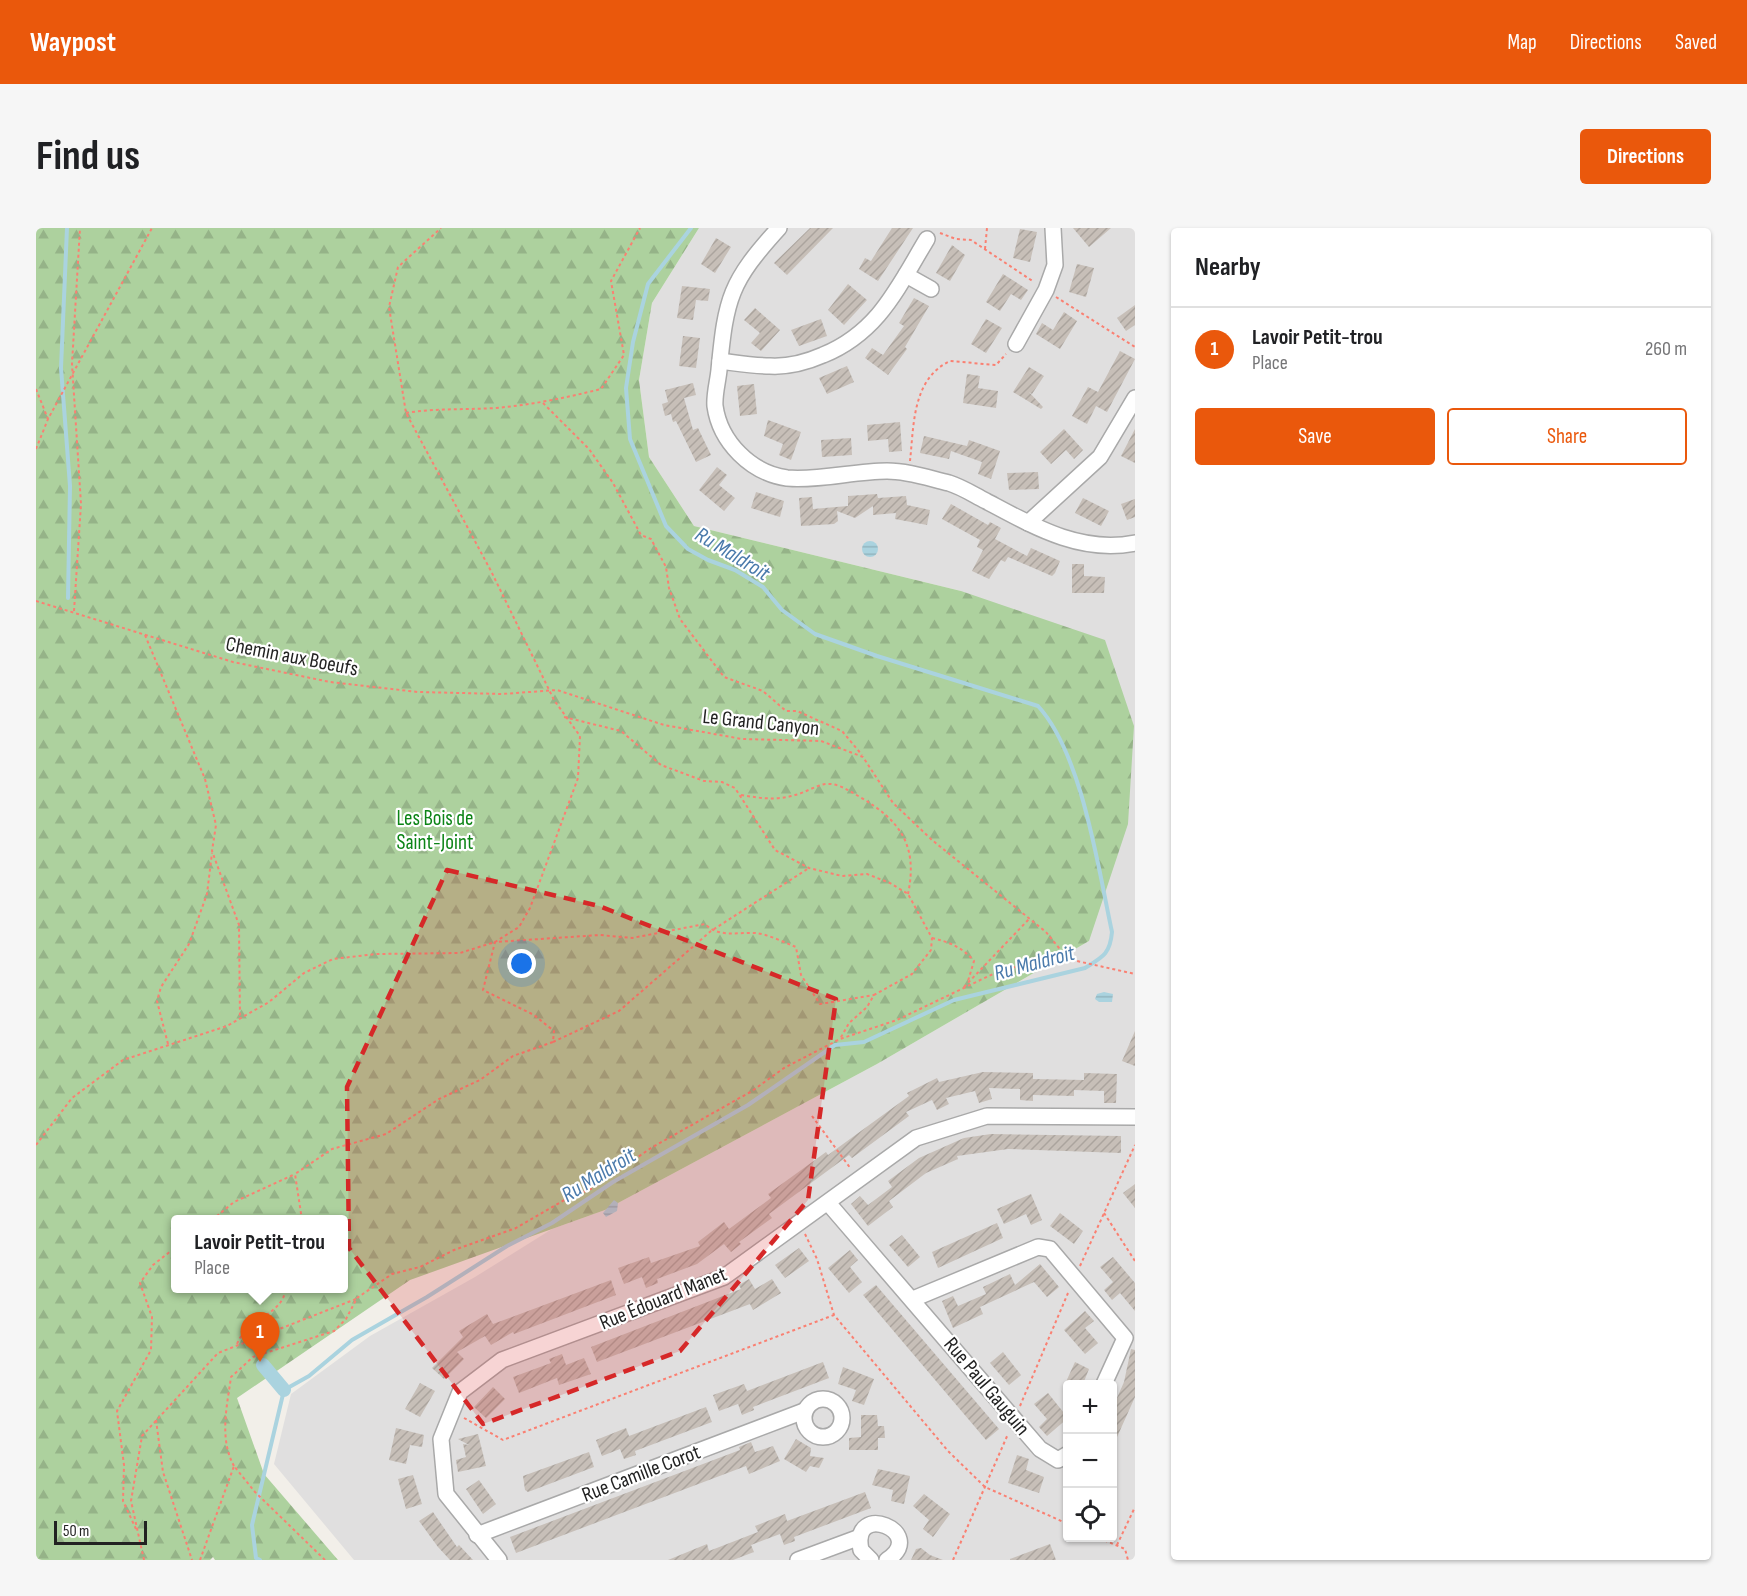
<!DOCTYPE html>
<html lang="en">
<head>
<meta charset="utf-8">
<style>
	:root { --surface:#fff; --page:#f6f6f6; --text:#202124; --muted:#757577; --line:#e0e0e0; --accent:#ea580c }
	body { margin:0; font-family:"Sofia Sans Condensed",sans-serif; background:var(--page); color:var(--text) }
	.controls { position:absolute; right:18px; bottom:18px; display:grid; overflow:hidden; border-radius:6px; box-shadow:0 2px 4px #0004 }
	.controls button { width:54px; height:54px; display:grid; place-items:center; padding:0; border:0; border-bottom:2px solid var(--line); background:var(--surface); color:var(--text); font:30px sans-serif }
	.scale { position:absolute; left:18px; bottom:15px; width:93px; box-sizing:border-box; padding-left:6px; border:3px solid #222; border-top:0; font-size:16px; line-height:21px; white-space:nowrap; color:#222; -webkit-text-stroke:4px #fff; paint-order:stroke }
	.you { position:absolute; left:486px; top:736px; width:21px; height:21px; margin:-15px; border:4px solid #fff; border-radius:50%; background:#1a73e8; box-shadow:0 0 0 9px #1a73e833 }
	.badge { display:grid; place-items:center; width:39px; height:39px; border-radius:50%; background:var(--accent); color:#fff; font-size:20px; font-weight:700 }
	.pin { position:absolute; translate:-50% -50px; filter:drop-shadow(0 2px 3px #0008) }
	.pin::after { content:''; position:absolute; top:32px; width:21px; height:18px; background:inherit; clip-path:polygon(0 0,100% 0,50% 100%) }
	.popup { position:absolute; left:135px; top:987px; width:177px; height:78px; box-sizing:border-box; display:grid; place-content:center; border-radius:6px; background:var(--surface); filter:drop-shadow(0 2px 4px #0005); font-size:20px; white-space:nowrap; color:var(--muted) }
	.popup b { font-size:22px; color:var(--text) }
	.popup::after { content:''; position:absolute; left:50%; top:100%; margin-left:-12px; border:12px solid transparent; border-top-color:var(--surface) }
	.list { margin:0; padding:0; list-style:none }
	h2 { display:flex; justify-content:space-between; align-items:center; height:78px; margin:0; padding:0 24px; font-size:26px }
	h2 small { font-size:20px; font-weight:400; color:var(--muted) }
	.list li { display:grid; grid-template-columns:39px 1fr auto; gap:18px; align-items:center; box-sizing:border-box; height:84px; padding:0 24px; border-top:2px solid var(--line) }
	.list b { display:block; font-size:22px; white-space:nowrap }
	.list p { margin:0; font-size:20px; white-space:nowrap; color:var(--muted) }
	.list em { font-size:20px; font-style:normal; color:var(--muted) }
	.actions { display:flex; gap:12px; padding:18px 24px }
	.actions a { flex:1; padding:14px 0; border:2px solid var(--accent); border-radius:6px; text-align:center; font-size:21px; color:var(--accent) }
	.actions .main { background:var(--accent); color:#fff }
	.icon { flex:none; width:33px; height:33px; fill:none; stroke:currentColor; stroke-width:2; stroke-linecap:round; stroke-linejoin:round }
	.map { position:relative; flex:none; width:1099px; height:1332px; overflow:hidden; border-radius:6px }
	header { display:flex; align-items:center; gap:36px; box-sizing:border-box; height:84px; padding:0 30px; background:var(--accent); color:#fff }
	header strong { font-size:28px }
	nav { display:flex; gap:33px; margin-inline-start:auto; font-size:21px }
	.intro { display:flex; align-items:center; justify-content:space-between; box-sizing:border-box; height:144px; padding:0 36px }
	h1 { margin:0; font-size:42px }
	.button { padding:15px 27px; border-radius:6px; background:var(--accent); color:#fff; font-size:21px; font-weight:700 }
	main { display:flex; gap:36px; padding:0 36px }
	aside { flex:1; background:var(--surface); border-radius:6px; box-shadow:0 2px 4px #0004 }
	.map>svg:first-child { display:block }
	.residential { fill:#e0dfdf; fill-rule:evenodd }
	.forest { fill:url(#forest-firs); fill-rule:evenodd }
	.water { fill:url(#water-rules) }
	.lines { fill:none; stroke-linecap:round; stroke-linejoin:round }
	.stream { stroke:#aad3df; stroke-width:4 }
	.canal { stroke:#aad3df; stroke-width:14 }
	.building { fill:url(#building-hatch) }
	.minor-casing { stroke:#a9a9a9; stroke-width:18 }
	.path { stroke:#fa8072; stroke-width:2; stroke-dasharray:3 3; stroke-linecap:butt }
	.minor { stroke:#fff; stroke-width:15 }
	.marked { fill:#d62828; fill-opacity:0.2; stroke:#d62828; stroke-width:4.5; stroke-dasharray:12 8; stroke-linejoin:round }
	.labels { text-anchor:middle; stroke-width:4.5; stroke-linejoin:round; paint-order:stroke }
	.street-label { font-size:21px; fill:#222; stroke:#fff }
	.park-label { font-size:21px; fill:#0c8416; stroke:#fff }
	.water-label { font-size:22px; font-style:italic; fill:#4a7aab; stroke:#fff }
</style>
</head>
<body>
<header>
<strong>Waypost</strong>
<nav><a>Map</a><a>Directions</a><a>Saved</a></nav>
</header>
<div class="intro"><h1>Find us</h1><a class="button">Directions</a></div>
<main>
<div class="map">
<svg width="1099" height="1332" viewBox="0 0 1099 1332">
	<defs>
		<pattern id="forest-firs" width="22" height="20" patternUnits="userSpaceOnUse" patternTransform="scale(1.5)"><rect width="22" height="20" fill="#add19e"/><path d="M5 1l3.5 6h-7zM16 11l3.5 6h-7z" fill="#95b388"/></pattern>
		<pattern id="water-rules" width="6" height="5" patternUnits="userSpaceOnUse" patternTransform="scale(1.5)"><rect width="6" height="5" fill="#aad3df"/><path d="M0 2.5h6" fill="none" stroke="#92b5bf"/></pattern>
		<pattern id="building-hatch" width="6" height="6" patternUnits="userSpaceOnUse" patternTransform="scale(1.5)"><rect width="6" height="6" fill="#c7bfb8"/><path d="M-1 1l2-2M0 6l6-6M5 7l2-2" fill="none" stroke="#aba49e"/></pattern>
	</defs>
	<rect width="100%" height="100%" fill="#f2efe9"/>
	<!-- residential -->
	<path class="residential" d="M663 0H1099V1332H318L238 1236 255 1166 334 1108 439 1049 516 1001 569 982 841 836 1053 713 925 363 658 298 613 229 603 152 616 75ZM1032 1156H1076V1310H1032Z"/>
	<!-- forest -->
	<path class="forest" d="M0 0H663L616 75 603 152 613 229 658 298 925 363 1069 412 1098 498 1092 596 1053 713 841 836 569 982 374 1052 201 1170 228 1246 302 1332H179L177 1329 174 1332H0ZM140 992H308V1060H140Z"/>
	<!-- water -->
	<g class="water">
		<circle cx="834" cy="321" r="8"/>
		<polygon points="1068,764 1077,766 1076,774 1063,774 1059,771 1061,766"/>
		<polygon points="578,972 582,975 581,983 570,989 567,985"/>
	</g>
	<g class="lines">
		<!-- stream -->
		<g class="stream">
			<polyline points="31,0 25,140 34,258 32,370"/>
			<path d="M224 1332 220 1330 216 1297 248 1162 273 1148 316 1112 391 1069 471 1018 516 995 577 954 712 877 799 817 828 814 918 772 1049 740C1067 729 1074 726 1076 704 1062 639 1046 526 1002 478L841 428 779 406 746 382 727 359 699 342 672 332 652 321 630 298 594 211 590 160 597 114 612 56 655 0"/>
		</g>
		<!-- canal -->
		<polyline class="canal" points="227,1137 248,1162"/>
	</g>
	<!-- building -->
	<g class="building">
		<polygon points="774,0 797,0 751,47 738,35"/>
		<polygon points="856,0 877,0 842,53 823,41 829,30 835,33"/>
		<polygon points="1037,0 1075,0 1053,19"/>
		<polygon points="984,1 1001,4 994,34 977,30"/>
		<polygon points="680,10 695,19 679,45 665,36"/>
		<polygon points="916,17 929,27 914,53 900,45"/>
		<polygon points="1041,36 1058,40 1050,69 1033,64"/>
		<polygon points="967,46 992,62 985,72 975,66 964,83 950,74"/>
		<polygon points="812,56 831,72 808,97 792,82"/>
		<polygon points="646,58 674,61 672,73 660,72 657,92 641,90"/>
		<polygon points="878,70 893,78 869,119 871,121 852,147 829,130 836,120 847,127 868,98 863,95"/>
		<polygon points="1099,77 1099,97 1090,103 1081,90"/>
		<polygon points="719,80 744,102 725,123 715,115 724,105 708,92"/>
		<polygon points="1028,84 1041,93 1024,121 1000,106 1006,95 1017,102"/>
		<polygon points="785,91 791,108 763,118 755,102"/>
		<polygon points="950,91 966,100 950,125 935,116"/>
		<polygon points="647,108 664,110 660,140 643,138"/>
		<polygon points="1084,123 1099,131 1071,184 1060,178 1051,196 1036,188 1052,159 1062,164"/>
		<polygon points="811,138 818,154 791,166 783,150"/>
		<polygon points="993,139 1008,148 996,166 993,164 1007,179 1005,181 977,164"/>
		<polygon points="931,146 944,148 942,160 962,163 960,180 927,175"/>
		<polygon points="657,155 660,167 648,170 657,202 662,200 675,227 660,234 640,193 637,194 635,186 629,188 626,176 632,174 629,162"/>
		<polygon points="718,156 721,186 704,188 701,158"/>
		<polygon points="732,192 765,204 755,232 743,227 747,216 728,208"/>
		<polygon points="864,194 866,223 853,224 852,211 832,213 831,197"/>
		<polygon points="1028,201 1047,222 1038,231 1030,222 1015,236 1004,224"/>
		<polygon points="1099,201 1099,235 1085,228"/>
		<polygon points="888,208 931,218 933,212 964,223 955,251 942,246 946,234 915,223 913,231 884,225"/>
		<polygon points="815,210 816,227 786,229 785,212"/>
		<polygon points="681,239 691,247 683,257 699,270 688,283 663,262"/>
		<polygon points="1002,244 1003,261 973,262 971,245"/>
		<polygon points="720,264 748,273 744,289 715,280"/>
		<polygon points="841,266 842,270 870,268 871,277 894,282 891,297 859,291 860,285 837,287 837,278 819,290 801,283 802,293 798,296 765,298 763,270 776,269 777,281 812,278 812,268"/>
		<polygon points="1047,270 1073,283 1065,298 1039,285"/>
		<polygon points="1099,271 1099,289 1091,292 1085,276"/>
		<polygon points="915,276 952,297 954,294 965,300 959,311 991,328 995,320 1024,333 1019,345 1016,348 972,329 969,334 965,332 953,351 936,343 947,322 941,319 944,312 906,291"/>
		<polygon points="1036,336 1048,336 1048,348 1069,349 1068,365 1036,365"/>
		<polygon points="1099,803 1099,838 1086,833"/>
		<polygon points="947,844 997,845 997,851 1048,852 1048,845 1081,846 1080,875 1068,875 1068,863 1038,862 1038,868 997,867 997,873 984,872 984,861 953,860 956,871 943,875 939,863 910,870 913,876 901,882 896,872 870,884 873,888 816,930 813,927 733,986 736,990 703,1014 705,1016 695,1024 688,1016 661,1036 621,1051 622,1055 610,1060 606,1049 588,1056 582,1040 613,1029 615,1035 664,1018 662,1014 688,994 693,1001 735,970 732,966 790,924 792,927 873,868 871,865 901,850 903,854"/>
		<polygon points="955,906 1085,908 1085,925 972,921 921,928 922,931 890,945 853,973 857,979 832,998 815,976 824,968 832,977 856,959 852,953 883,930 928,910"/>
		<polygon points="1099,956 1099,980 1087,965"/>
		<polygon points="995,966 1006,992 995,997 990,986 968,996 961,981"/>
		<polygon points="1024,985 1047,1003 1038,1016 1014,998"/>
		<polygon points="961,995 967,1010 902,1040 896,1024"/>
		<polygon points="866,1007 884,1029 872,1039 853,1017"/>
		<polygon points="763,1020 773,1033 749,1050 739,1037"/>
		<polygon points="814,1022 822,1032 814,1039 826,1054 813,1065 792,1040"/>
		<polygon points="1077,1029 1099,1055 1099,1083 1084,1065 1076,1072 1068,1062 1077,1054 1064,1039"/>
		<polygon points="1004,1036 1023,1059 1011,1069 998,1054 944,1079 947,1086 917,1100 906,1073 917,1068 922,1078 950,1066 947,1059 974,1046 979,1057"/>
		<polygon points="713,1051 719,1061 736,1051 745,1065 717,1082 714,1076 561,1134 555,1119 705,1061 703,1057"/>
		<polygon points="575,1052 580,1067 478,1106 477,1104 455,1117 449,1108 421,1124 428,1131 408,1151 396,1140 427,1109 423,1103 451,1086 457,1096"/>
		<polygon points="840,1057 963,1201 950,1212 827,1067"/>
		<polygon points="1049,1083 1058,1093 1049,1100 1062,1115 1049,1126 1028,1102"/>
		<polygon points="1095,1121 1099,1122 1099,1169 1077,1218 1077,1179 1088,1154"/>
		<polygon points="967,1124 985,1147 973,1157 954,1135"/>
		<polygon points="526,1126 530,1137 548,1130 555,1146 523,1157 521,1150 483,1165 477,1149 515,1135 513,1131"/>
		<polygon points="787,1134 793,1150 717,1179 718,1182 706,1187 702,1176 683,1183 677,1167 708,1156 711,1163"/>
		<polygon points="1039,1134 1053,1141 1047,1156 1029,1156"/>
		<polygon points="807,1139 838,1151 828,1177 816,1173 820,1162 802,1156"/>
		<polygon points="384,1155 399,1163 384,1189 369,1181"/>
		<polygon points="457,1159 469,1171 450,1190 438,1179"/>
		<polygon points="1012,1165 1032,1190 1011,1208 1003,1199 1011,1191 998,1176"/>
		<polygon points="670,1179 676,1194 599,1223 600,1227 588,1231 584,1221 566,1228 560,1212 590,1200 593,1208"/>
		<polygon points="825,1187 841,1187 842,1198 848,1198 849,1210 842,1210 842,1222 813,1222 813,1210 825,1209"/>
		<polygon points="360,1200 388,1207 386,1219 374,1217 370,1236 353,1232"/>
		<polygon points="442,1206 450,1238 422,1244 420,1232 430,1229 427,1216 433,1217 422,1211"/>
		<polygon points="760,1211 775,1220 774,1228 788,1230 783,1240 774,1238 770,1244 748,1231"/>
		<polygon points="715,1214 719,1224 737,1218 744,1233 713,1246 710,1238 480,1325 474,1309 704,1222 703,1219"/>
		<polygon points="553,1224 558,1239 492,1264 489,1262 487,1248"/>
		<polygon points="981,1227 993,1231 990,1242 1008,1249 1003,1265 972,1255"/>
		<polygon points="842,1241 874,1248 868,1276 855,1273 857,1262 836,1257"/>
		<polygon points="377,1247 386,1276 370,1281 362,1251"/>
		<polygon points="443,1252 460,1276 447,1286 430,1261"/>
		<polygon points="829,1264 835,1280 758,1309 759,1313 748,1317 744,1306 715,1317 718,1324 697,1332 632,1332 671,1316 673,1323 722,1304 719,1298 749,1286 751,1293"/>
		<polygon points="888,1266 914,1286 897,1309 887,1301 893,1292 877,1278"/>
		<polygon points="397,1284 421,1319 423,1317 437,1332 414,1332 402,1319 383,1293"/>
		<polygon points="1014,1316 1020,1332 974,1332 974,1331"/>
		<polygon points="885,1320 894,1327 907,1332 875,1332 880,1321"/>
	</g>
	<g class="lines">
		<!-- minor casing -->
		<g class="minor-casing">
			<g id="minor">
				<path d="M743 0C694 54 690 69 683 142 682 153 678 167 679 178 684 214 715 245 751 250 782 253 819 243 851 243 872 243 892 250 913 255 926 259 938 267 950 273 997 298 1044 326 1099 315"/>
				<polyline points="870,47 895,61"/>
				<polyline points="980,116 1010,62 1019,37 1017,0"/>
				<path d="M684 133C700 135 717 138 734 138 752 139 771 134 787 127 843 104 862 59 891 11"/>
				<polyline points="992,295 1064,229 1099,170"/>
				<polyline points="793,976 1004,1221 1022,1232 1032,1226"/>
				<polyline points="877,1071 1002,1019 1014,1021 1089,1110 1068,1156"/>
				<circle cx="787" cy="1190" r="19"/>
				<polyline points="441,1307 768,1183"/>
				<polyline points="463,1332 410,1266 405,1211 424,1164 466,1132 688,1049 880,910 951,888 1099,889"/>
				<polyline points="762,1332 824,1309"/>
				<path d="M835 1332 825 1322C814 1272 893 1304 851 1332"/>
			</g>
		</g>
		<!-- path -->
		<g class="path">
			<polyline points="904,5 920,11 935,12 998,54"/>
			<polyline points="949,21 951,0"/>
			<polyline points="1020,69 1099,119"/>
			<polyline points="0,161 12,191"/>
			<polyline points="507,175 553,221 577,255 605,307 615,311 630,339 633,360 644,391 688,449 727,463 750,483 761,483 806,503 826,527"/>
			<path d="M370 185C400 180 428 182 459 180 495 177 529 170 565 161L588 127 575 53 604 0"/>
			<polyline points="0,221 12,191 116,0"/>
			<path d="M874 233C878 197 876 151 914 133L960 137 970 126"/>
			<polyline points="0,373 197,434 294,454 382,464 466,466 521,462 628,497 706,511 785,513 827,529 857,575 896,612 1010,704 1032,731"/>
			<polyline points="38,383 45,276 36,136 44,0"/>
			<polyline points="109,407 169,551 180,597 176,623 203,697 204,791"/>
			<polyline points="528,489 585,503 625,537 668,553 686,554 699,560 739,622 773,640 806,648 831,646 854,655 872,666 896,710 895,722 876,746 838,767 831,779 813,795 804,811"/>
			<path d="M705 567C724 570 740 573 759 567 769 565 780 557 790 556 803 555 813 563 824 569 865 593 882 618 872 666"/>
			<path d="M896 710C913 714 926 719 938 733L932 753"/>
			<polyline points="928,759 994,690"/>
			<polyline points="517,814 583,783 675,703 773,640"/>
			<polyline points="132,816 121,773 125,759 153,716 171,666 176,625"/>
			<polyline points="776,888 815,941"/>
			<polyline points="0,917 36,870 87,832 191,798 233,774 268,745 297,731 340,726 424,725 459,714 483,699 494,680 542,550 544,508 518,472 455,343 370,185 353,79 362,39 405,0"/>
			<polyline points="1068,985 1099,1033"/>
			<polyline points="176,992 198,974 259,946"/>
			<path d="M266 992 259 946 296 921 350 906 403 871 444 852 477 828 517 814 518 803 498 787 447 762 459 714 564 707 596 710 669 696C683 710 701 704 719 705 732 706 747 714 760 719L765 747 784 776 838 767"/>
			<polyline points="769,1006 781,1031 798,1087 912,1223 949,1259 1032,1296"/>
			<polyline points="1044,1038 1099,917"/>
			<path d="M201 1116C212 1088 246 1089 250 1060"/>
			<polyline points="984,1178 1032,1065"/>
			<polyline points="428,1190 467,1212 798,1087"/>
			<polyline points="120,1192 127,1244 156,1332"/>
			<path d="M198 1238C183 1211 191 1178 195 1149L217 1129 298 1103 310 1091 321 1070 356 1046 384 1039 418 1022 480 1000 532 970 557 960 615 920 716 863 748 840 804 811 861 792 959 745 993 735 1032 731 1099 746"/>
			<polyline points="100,1301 87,1273 88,1237 81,1183 115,1122 116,1089 104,1055 117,1037 140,1019"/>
			<polyline points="1063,1310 1089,1321 1092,1332"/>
			<polyline points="1081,1317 1099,1279"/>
			<polyline points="108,1332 95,1273 106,1208 182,1125 320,1071"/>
			<polyline points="164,1332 198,1238 219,1264 289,1332"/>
			<polyline points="917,1332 972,1206"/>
		</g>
		<!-- minor -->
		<use href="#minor" class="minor"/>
	</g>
	<!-- marked area -->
	<path class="marked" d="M411 642 563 678 800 771 772 972 644 1123 447 1196 313 1020 311 859Z"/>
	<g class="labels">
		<!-- street labels -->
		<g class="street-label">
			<text transform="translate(256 428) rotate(11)" y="7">Chemin aux Boeufs</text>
			<text transform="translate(725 494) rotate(6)" y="7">Le Grand Canyon</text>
			<text transform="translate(627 1070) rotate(-22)" y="7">Rue Édouard Manet</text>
			<text transform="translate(951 1158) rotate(50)" y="7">Rue Paul Gauguin</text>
			<text transform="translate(605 1245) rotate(-21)" y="7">Rue Camille Corot</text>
		</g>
		<!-- park labels -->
		<g class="park-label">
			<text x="399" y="597">Les Bois de<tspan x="399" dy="24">Saint-Joint</tspan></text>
		</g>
		<!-- water labels -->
		<g class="water-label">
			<text transform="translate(697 325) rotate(31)" y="8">Ru Maldroit</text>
			<text transform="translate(998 734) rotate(-15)" y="8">Ru Maldroit</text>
			<text transform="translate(562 946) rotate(-32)" y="8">Ru Maldroit</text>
		</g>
	</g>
</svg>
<div class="controls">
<button>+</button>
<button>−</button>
<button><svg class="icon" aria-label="locate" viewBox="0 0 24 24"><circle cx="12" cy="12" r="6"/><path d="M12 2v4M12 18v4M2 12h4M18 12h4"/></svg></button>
</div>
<div class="scale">50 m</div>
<div class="you"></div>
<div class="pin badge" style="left:224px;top:1134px">1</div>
<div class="popup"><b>Lavoir Petit-trou</b>Place</div>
</div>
<aside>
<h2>Nearby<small></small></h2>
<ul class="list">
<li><span class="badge">1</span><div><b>Lavoir Petit-trou</b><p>Place</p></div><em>260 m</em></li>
</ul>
<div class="actions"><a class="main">Save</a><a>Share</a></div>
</aside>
</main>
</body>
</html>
